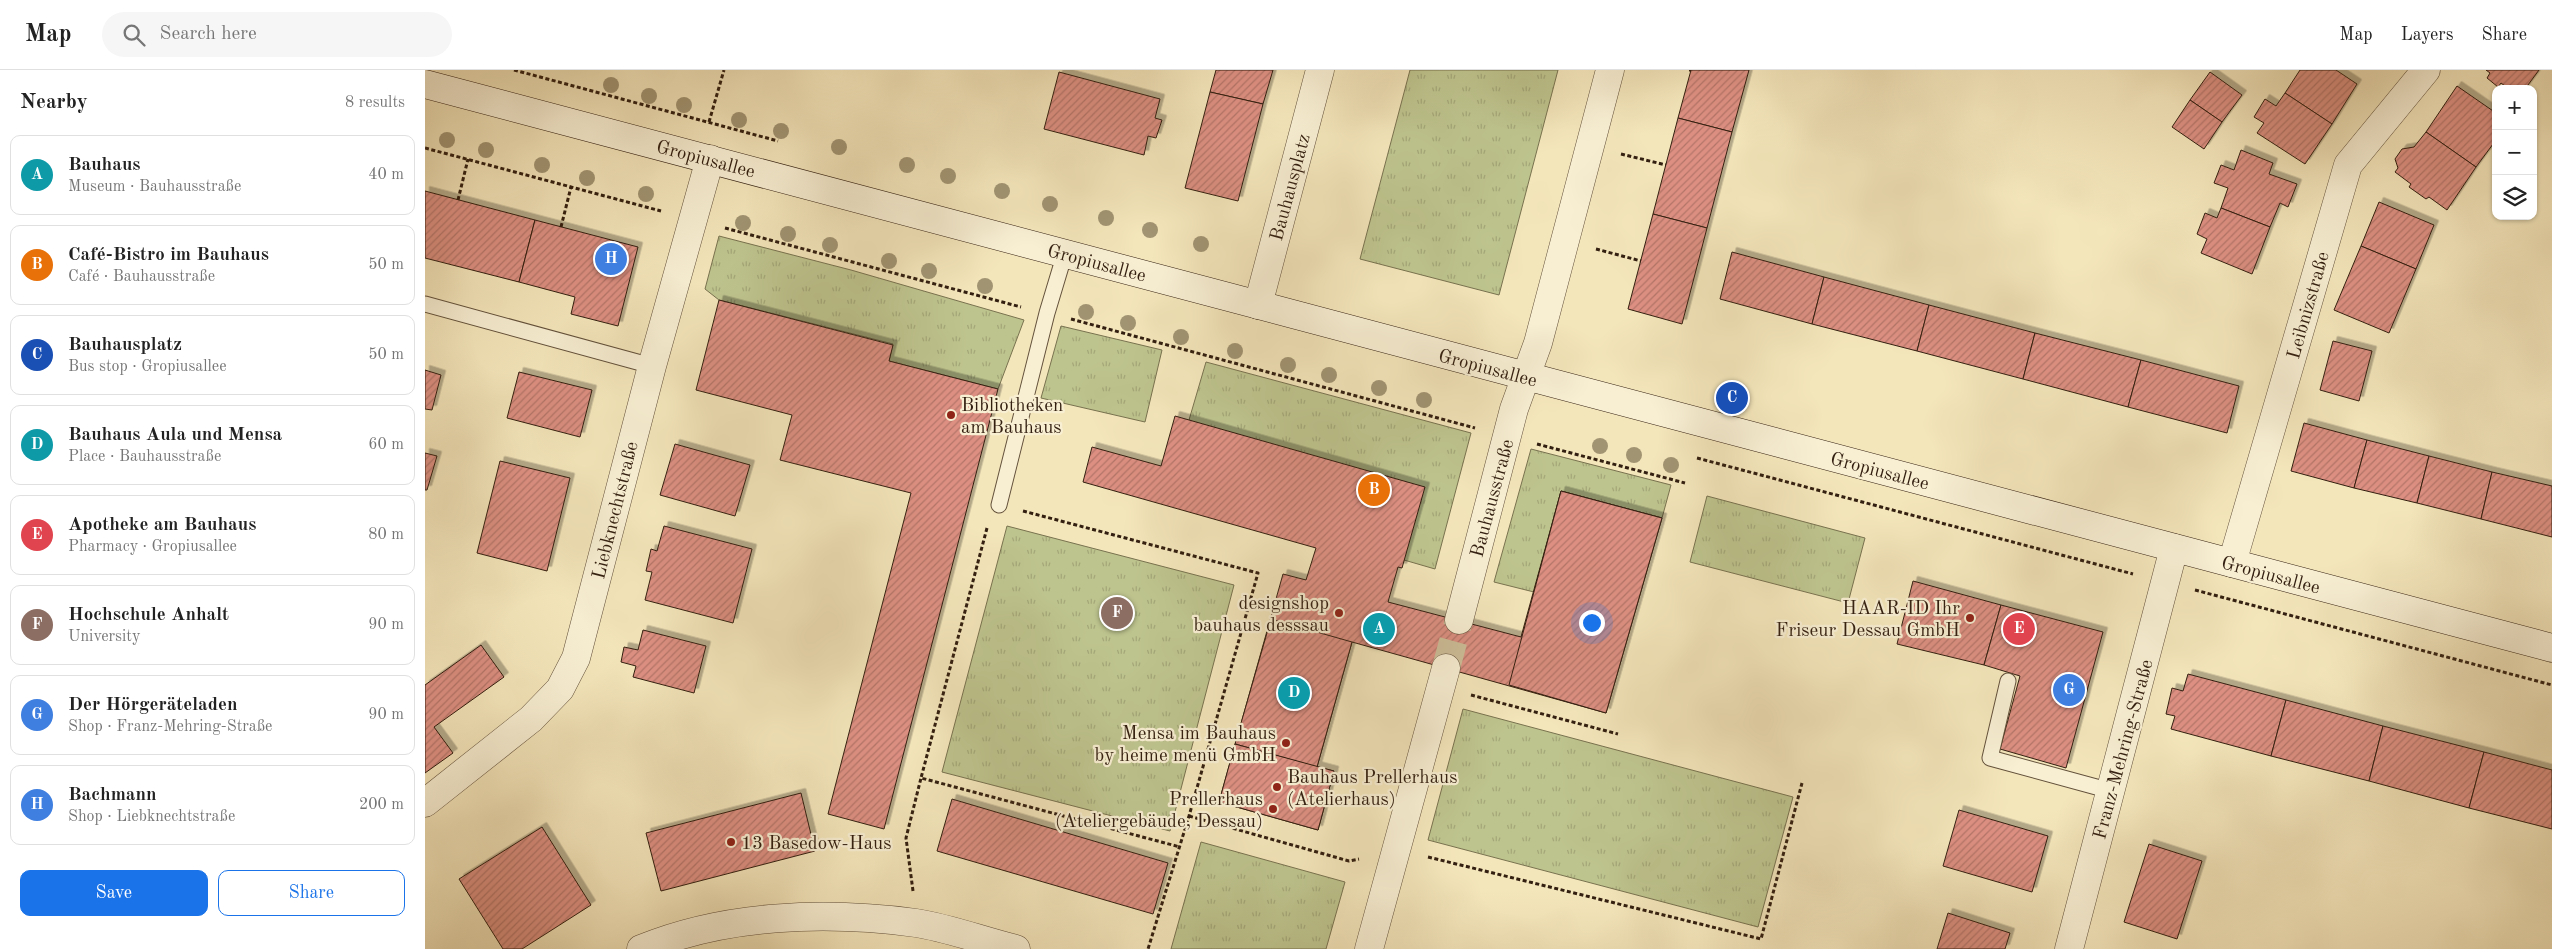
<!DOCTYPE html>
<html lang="en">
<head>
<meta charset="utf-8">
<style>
	:root { --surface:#fff; --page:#f6f6f6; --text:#222; --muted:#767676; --line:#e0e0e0; --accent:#1a73e8 }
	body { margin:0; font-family:"Old Standard TT",serif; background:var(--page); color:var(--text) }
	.controls { position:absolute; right:15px; top:15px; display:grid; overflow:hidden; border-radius:10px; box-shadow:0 1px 4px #0004 }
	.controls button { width:45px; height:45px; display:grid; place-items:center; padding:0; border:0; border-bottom:1px solid var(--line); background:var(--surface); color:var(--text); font:25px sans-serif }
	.you { position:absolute; left:1166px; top:552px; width:18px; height:18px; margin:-12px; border:4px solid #fff; border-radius:50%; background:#1a73e8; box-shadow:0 0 0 8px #1a73e833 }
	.badge { display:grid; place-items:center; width:32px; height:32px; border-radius:50%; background:var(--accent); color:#fff; font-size:16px; font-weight:700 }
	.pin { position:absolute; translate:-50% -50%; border:2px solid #fff; box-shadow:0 1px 5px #0006 }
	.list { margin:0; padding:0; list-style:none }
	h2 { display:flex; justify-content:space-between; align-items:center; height:65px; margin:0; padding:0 20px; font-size:21px }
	h2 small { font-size:16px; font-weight:400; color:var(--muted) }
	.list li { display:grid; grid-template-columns:32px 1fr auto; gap:15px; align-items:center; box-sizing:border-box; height:80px; margin:0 10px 10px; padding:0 10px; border:1px solid var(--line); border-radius:10px }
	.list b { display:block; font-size:19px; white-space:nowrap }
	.list p { margin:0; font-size:16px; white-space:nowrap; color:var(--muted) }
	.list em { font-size:16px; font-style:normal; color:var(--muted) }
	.actions { display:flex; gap:10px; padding:15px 20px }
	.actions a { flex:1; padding:11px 0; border:1px solid var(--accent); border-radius:10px; text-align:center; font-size:18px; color:var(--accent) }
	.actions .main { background:var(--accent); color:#fff }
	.icon { flex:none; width:28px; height:28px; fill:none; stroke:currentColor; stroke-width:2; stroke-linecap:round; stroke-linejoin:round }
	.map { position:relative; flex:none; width:2127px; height:879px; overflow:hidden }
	header { display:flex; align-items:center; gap:30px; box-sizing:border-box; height:70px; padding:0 25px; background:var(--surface); border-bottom:1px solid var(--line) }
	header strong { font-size:24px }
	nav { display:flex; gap:28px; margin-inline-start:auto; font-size:18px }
	.search { width:350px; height:45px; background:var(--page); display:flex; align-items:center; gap:12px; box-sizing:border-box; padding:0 18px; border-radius:28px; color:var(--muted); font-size:19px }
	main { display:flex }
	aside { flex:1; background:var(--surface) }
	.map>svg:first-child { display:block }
	.grass { fill:url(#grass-tufts); stroke:#78724f }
	.building { fill:url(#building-hatch); stroke:#331f10; filter:url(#shadow) }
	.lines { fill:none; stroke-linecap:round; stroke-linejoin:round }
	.street-tunnel { stroke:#cdbe99; stroke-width:28; stroke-dasharray:28 14; stroke-linecap:butt }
	.lane-casing { stroke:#63513b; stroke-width:17 }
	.street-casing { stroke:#63513b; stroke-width:29 }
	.secondary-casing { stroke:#331f10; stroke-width:29 }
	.path { stroke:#331f10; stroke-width:3; stroke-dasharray:4 2.5; stroke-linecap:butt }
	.lane { stroke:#f8efd3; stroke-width:15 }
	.street { stroke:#f8efd3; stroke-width:28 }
	.secondary { stroke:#f8efd3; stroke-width:28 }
	.tree { fill:#a19472 }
	.poi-dot { fill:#8f2418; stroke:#f8efd3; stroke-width:2 }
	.labels { text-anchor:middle; stroke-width:4.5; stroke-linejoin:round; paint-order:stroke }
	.street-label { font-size:19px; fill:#331f10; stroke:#f8efd3 }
	.poi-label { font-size:19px; fill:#331f10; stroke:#f8efd3; text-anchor:end }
</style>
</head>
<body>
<header>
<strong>Map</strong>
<div class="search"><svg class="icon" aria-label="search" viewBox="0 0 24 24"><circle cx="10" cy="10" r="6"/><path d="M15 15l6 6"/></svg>Search here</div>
<nav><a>Map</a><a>Layers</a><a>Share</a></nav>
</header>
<main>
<aside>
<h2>Nearby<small>8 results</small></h2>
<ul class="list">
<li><span class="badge" style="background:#0f9aa8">A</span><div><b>Bauhaus</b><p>Museum · Bauhausstraße</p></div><em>40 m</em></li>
<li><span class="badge" style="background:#e8710a">B</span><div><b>Café-Bistro im Bauhaus</b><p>Café · Bauhausstraße</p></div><em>50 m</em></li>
<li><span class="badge" style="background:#1a4fb4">C</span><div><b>Bauhausplatz</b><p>Bus stop · Gropiusallee</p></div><em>50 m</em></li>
<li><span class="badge" style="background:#0f9aa8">D</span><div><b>Bauhaus Aula und Mensa</b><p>Place · Bauhausstraße</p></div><em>60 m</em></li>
<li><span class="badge" style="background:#e0444e">E</span><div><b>Apotheke am Bauhaus</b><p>Pharmacy · Gropiusallee</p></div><em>80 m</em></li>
<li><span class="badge" style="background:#8d6e63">F</span><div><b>Hochschule Anhalt</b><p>University</p></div><em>90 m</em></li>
<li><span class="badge" style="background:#3f7fe0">G</span><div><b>Der Hörgeräteladen</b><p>Shop · Franz-Mehring-Straße</p></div><em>90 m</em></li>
<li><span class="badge" style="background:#3f7fe0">H</span><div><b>Bachmann</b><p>Shop · Liebknechtstraße</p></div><em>200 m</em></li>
</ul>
<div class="actions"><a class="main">Save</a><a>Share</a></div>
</aside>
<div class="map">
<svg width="2127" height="879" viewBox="0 0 2127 879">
	<defs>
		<pattern id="grass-tufts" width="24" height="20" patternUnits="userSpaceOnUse" patternTransform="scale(1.25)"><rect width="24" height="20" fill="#bec48e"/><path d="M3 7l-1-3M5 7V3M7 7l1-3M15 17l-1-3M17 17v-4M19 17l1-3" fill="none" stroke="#a4a879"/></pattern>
		<pattern id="building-hatch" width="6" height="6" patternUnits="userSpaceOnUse" patternTransform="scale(1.25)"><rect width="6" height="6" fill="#dd9082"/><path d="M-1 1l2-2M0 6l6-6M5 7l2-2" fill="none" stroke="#b47569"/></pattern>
		<filter id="shadow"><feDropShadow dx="4.5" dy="-4.5" stdDeviation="0" flood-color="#0004"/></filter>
	</defs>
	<rect width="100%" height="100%" fill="#f4e6bb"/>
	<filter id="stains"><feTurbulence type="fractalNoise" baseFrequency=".004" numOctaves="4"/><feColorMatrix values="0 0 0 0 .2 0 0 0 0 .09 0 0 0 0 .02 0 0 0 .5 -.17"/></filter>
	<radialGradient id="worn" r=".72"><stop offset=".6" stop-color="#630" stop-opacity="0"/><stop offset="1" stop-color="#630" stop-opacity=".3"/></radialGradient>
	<!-- grass -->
	<g class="grass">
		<polygon points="985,0 1133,0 1074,225 935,189"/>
		<polygon points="294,166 426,200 599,250 573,319 464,291 468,274 294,230 280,219"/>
		<polygon points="636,256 737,280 720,352 616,328"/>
		<polygon points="781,292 1046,363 1010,499 979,490 764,350"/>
		<polygon points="1106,379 1246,415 1237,448 1136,421 1109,522 1069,512"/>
		<polygon points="1282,426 1440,468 1423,533 1265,492"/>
		<polygon points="582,456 809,515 745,761 517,702"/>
		<polygon points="1038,639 1368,727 1333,857 1003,770"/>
		<polygon points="776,772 920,812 901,879 746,879"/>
	</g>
	<!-- building -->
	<g class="building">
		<polygon points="791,0 848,0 838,34 785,22"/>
		<polygon points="1266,0 1324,0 1307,62 1253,48"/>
		<polygon points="1875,0 1911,0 1932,14 1907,54 1860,23"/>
		<polygon points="2061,0 2114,0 2100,19 2084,19 2076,13 2073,17 2062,8 2065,3"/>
		<polygon points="634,2 735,29 730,48 737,50 731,68 723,66 719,85 619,59"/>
		<polygon points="1785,2 1817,25 1797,52 1765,30"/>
		<polygon points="2032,16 2071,43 2071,70 2051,97 2001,62"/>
		<polygon points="785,22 838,34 813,131 760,118"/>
		<polygon points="1860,23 1907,54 1880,94 1832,63 1839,53 1829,47 1840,29 1851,36"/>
		<polygon points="1765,30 1797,52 1779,79 1747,57"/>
		<polygon points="1253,48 1307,62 1282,158 1228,144"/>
		<polygon points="2001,62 2051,97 2022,140 2004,127 2001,129 1984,117 1986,114 1970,102 1973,98 1970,89 1977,79 1989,77"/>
		<polygon points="1816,80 1848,93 1844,104 1872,114 1863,137 1855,133 1845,157 1796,138 1803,118 1789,113 1796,95 1809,100"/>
		<polygon points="0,121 110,150 94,212 0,188"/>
		<polygon points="1954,132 2009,155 1991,199 1936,176"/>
		<polygon points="1796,138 1845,157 1827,204 1776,183 1782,169 1772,164 1780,143 1792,148"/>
		<polygon points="1228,144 1282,158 1257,254 1203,239"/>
		<polygon points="110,150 213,177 193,256 146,244 150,227 94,212"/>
		<polygon points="1936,176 1991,199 1964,263 1909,240"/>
		<polygon points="1307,182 1399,207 1387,254 1295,229"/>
		<polygon points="1399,207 1504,235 1492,281 1387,254"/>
		<polygon points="294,230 468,275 464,291 573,319 459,759 403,744 486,423 355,390 367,345 271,320"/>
		<polygon points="1504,235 1610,263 1598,309 1492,281"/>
		<polygon points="1610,263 1716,290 1703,337 1598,309"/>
		<polygon points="1908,271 1947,281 1934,331 1895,320"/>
		<polygon points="1716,290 1814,316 1802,363 1703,337"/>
		<polygon points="0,300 16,305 7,340 0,339"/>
		<polygon points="94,302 167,320 155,367 82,348"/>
		<polygon points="750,346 1000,417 977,498 973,497 963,532 1096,567 1136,421 1237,448 1181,643 927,572 892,697 909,701 893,760 794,732 858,504 881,510 891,478 658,412 667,377 736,396"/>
		<polygon points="1879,353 1942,370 1929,418 1866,401"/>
		<polygon points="1942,370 2004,386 1992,433 1929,418"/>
		<polygon points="250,374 325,395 310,446 235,425"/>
		<polygon points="0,383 12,386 2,420 0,420"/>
		<polygon points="2004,386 2067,402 2056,449 1992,433"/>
		<polygon points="75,391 145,408 122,501 52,483"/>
		<polygon points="2067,402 2127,416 2127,467 2056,449"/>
		<polygon points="1136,421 1237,448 1181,643 1084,615"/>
		<polygon points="239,456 327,479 308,553 220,530 227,502 221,501 226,479 232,481"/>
		<polygon points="1488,511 1576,535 1559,595 1472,574"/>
		<polygon points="1576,535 1678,562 1641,698 1575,679 1595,606 1559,595"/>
		<polygon points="846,549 927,572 892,697 810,674"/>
		<polygon points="218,560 281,576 269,623 208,607 211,596 196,592 199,577 213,580"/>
		<polygon points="56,575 79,607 9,657 28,683 0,703 0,615"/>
		<polygon points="1763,604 1861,630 1846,686 1746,659 1750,646 1741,644 1747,618 1758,621"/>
		<polygon points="1861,630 1958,656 1944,711 1846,686"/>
		<polygon points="1958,656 2059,682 2044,738 1944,711"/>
		<polygon points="810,674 909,701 893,760 794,732"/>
		<polygon points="2059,682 2127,700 2127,759 2044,738"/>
		<polygon points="376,723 390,781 236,821 221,763"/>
		<polygon points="527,729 743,793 728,844 512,781"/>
		<polygon points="1534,740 1623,766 1607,822 1518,796"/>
		<polygon points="117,757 166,835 97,879 78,879 34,809"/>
		<polygon points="1724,774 1777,791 1752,869 1699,852"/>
		<polygon points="1523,843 1585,863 1580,879 1512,879"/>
	</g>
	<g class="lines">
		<!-- street-tunnel -->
		<polyline class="street-tunnel" points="1021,598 1034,550"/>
		<!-- lane casing -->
		<g class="lane-casing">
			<g id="lane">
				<polyline points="0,234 227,296"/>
				<polyline points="574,435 622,243 640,183"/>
				<polyline points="1583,611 1565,688 1686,721"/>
			</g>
		</g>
		<!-- street casing -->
		<g class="street-casing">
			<g id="street">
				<polyline points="833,235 895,0"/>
				<polyline points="1807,493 1923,95 2001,0"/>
				<polyline points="1034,550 1089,339 1113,273 1185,0"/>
				<polyline points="0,733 106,649 135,619 151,588 227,296 285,89"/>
				<path d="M216 879C301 844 401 841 491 853 524 858 558 871 591 879"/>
				<polyline points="944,879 1021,598"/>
				<polyline points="1644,879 1749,478"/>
			</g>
		</g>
		<!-- secondary casing -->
		<g class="secondary-casing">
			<polyline id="secondary" points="0,14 2127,578"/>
		</g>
		<!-- path -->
		<g class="path">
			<polyline points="89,0 353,71"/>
			<polyline points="1264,0 1266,0"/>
			<polyline points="284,52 299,0"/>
			<polyline points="0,78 236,141"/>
			<polyline points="1196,84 1241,95"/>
			<polyline points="33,130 43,89"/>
			<polyline points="136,157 146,117"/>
			<polyline points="300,158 596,237"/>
			<polyline points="1171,179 1216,191"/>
			<polyline points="646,249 1050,358"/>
			<polyline points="1112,374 1260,413"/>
			<polyline points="1272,388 1708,504"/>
			<polyline points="598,441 833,503 764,746 723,879"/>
			<polyline points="562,458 496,708 755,777"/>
			<polyline points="1770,520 2127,615"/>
			<polyline points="1046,625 1193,664"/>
			<polyline points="764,746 924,791 934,789"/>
			<polyline points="1003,787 1336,869 1377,713"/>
			<polyline points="488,821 481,768 496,708"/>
		</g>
		<!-- lane -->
		<use href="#lane" class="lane"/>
		<!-- street -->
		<use href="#street" class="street"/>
		<!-- secondary -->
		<use href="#secondary" class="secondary"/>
	</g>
	<!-- trees -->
	<g class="tree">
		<circle cx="186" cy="15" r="8"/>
		<circle cx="224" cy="26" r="8"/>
		<circle cx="259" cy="35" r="8"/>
		<circle cx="314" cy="50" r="8"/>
		<circle cx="356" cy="61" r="8"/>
		<circle cx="22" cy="70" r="8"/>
		<circle cx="414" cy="77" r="8"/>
		<circle cx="61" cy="80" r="8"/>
		<circle cx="117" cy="95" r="8"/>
		<circle cx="482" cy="95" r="8"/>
		<circle cx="523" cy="106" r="8"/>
		<circle cx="162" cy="108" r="8"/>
		<circle cx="577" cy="121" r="8"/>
		<circle cx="221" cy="124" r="8"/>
		<circle cx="625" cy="134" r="8"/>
		<circle cx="681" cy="148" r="8"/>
		<circle cx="318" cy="153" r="8"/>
		<circle cx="725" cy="160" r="8"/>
		<circle cx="363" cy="164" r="8"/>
		<circle cx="776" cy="174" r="8"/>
		<circle cx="405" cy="175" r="8"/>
		<circle cx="464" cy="191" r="8"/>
		<circle cx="504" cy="201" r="8"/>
		<circle cx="560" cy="216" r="8"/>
		<circle cx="661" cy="242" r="8"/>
		<circle cx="703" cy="253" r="8"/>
		<circle cx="756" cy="267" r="8"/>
		<circle cx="810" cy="281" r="8"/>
		<circle cx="863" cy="295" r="8"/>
		<circle cx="904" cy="305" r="8"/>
		<circle cx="954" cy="318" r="8"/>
		<circle cx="999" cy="330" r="8"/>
		<circle cx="1175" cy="376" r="8"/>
		<circle cx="1209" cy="385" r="8"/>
		<circle cx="1246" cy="395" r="8"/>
	</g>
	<!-- markers -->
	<g class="poi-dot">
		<circle cx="526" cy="345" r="5"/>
		<circle cx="914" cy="543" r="5"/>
		<circle cx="1545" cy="548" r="5"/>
		<circle cx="861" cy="673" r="5"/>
		<circle cx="852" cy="717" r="5"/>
		<circle cx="848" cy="739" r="5"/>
		<circle cx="306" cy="772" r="5"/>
	</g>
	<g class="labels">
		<!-- street labels -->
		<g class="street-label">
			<text transform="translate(281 88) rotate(15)" y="7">Gropiusallee</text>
			<text transform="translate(864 117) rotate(-75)" y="7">Bauhausplatz</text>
			<text transform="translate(672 192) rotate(15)" y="7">Gropiusallee</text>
			<text transform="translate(1882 235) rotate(-74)" y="7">Leibnizstraße</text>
			<text transform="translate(1063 297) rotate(15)" y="7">Gropiusallee</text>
			<text transform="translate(1455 400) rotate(15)" y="7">Gropiusallee</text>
			<text transform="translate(1066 428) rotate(-75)" y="7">Bauhausstraße</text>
			<text transform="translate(189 440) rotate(-76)" y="7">Liebknechtstraße</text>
			<text transform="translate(1846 504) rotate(15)" y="7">Gropiusallee</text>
			<text transform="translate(1697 679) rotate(-75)" y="7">Franz-Mehring-Straße</text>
		</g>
		<!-- poi labels -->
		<g class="poi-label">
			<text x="536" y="341" text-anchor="start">Bibliotheken<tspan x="536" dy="22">am Bauhaus</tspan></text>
			<text x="904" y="539">designshop<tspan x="904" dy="22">bauhaus desssau</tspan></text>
			<text x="1535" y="544">HAAR-ID Ihr<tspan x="1535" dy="22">Friseur Dessau GmbH</tspan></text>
			<text x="851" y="669">Mensa im Bauhaus<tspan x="851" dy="22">by heime menü GmbH</tspan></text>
			<text x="862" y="713" text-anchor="start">Bauhaus Prellerhaus<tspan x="862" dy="22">(Atelierhaus)</tspan></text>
			<text x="838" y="735">Prellerhaus<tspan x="838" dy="22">(Ateliergebäude, Dessau)</tspan></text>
			<text x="316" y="779" text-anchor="start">13 Basedow-Haus</text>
		</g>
	</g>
	<rect width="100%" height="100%" filter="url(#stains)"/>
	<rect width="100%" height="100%" fill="url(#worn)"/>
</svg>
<div class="controls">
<button>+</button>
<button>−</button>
<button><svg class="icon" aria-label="layers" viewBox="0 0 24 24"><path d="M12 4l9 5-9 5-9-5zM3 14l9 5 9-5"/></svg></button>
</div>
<div class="you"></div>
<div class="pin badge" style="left:954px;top:559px;background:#0f9aa8">A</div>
<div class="pin badge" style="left:949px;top:420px;background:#e8710a">B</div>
<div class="pin badge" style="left:1307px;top:328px;background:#1a4fb4">C</div>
<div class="pin badge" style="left:869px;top:623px;background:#0f9aa8">D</div>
<div class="pin badge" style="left:1594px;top:559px;background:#e0444e">E</div>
<div class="pin badge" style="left:692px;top:543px;background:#8d6e63">F</div>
<div class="pin badge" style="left:1644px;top:620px;background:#3f7fe0">G</div>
<div class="pin badge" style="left:186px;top:189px;background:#3f7fe0">H</div>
</div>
</main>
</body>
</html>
